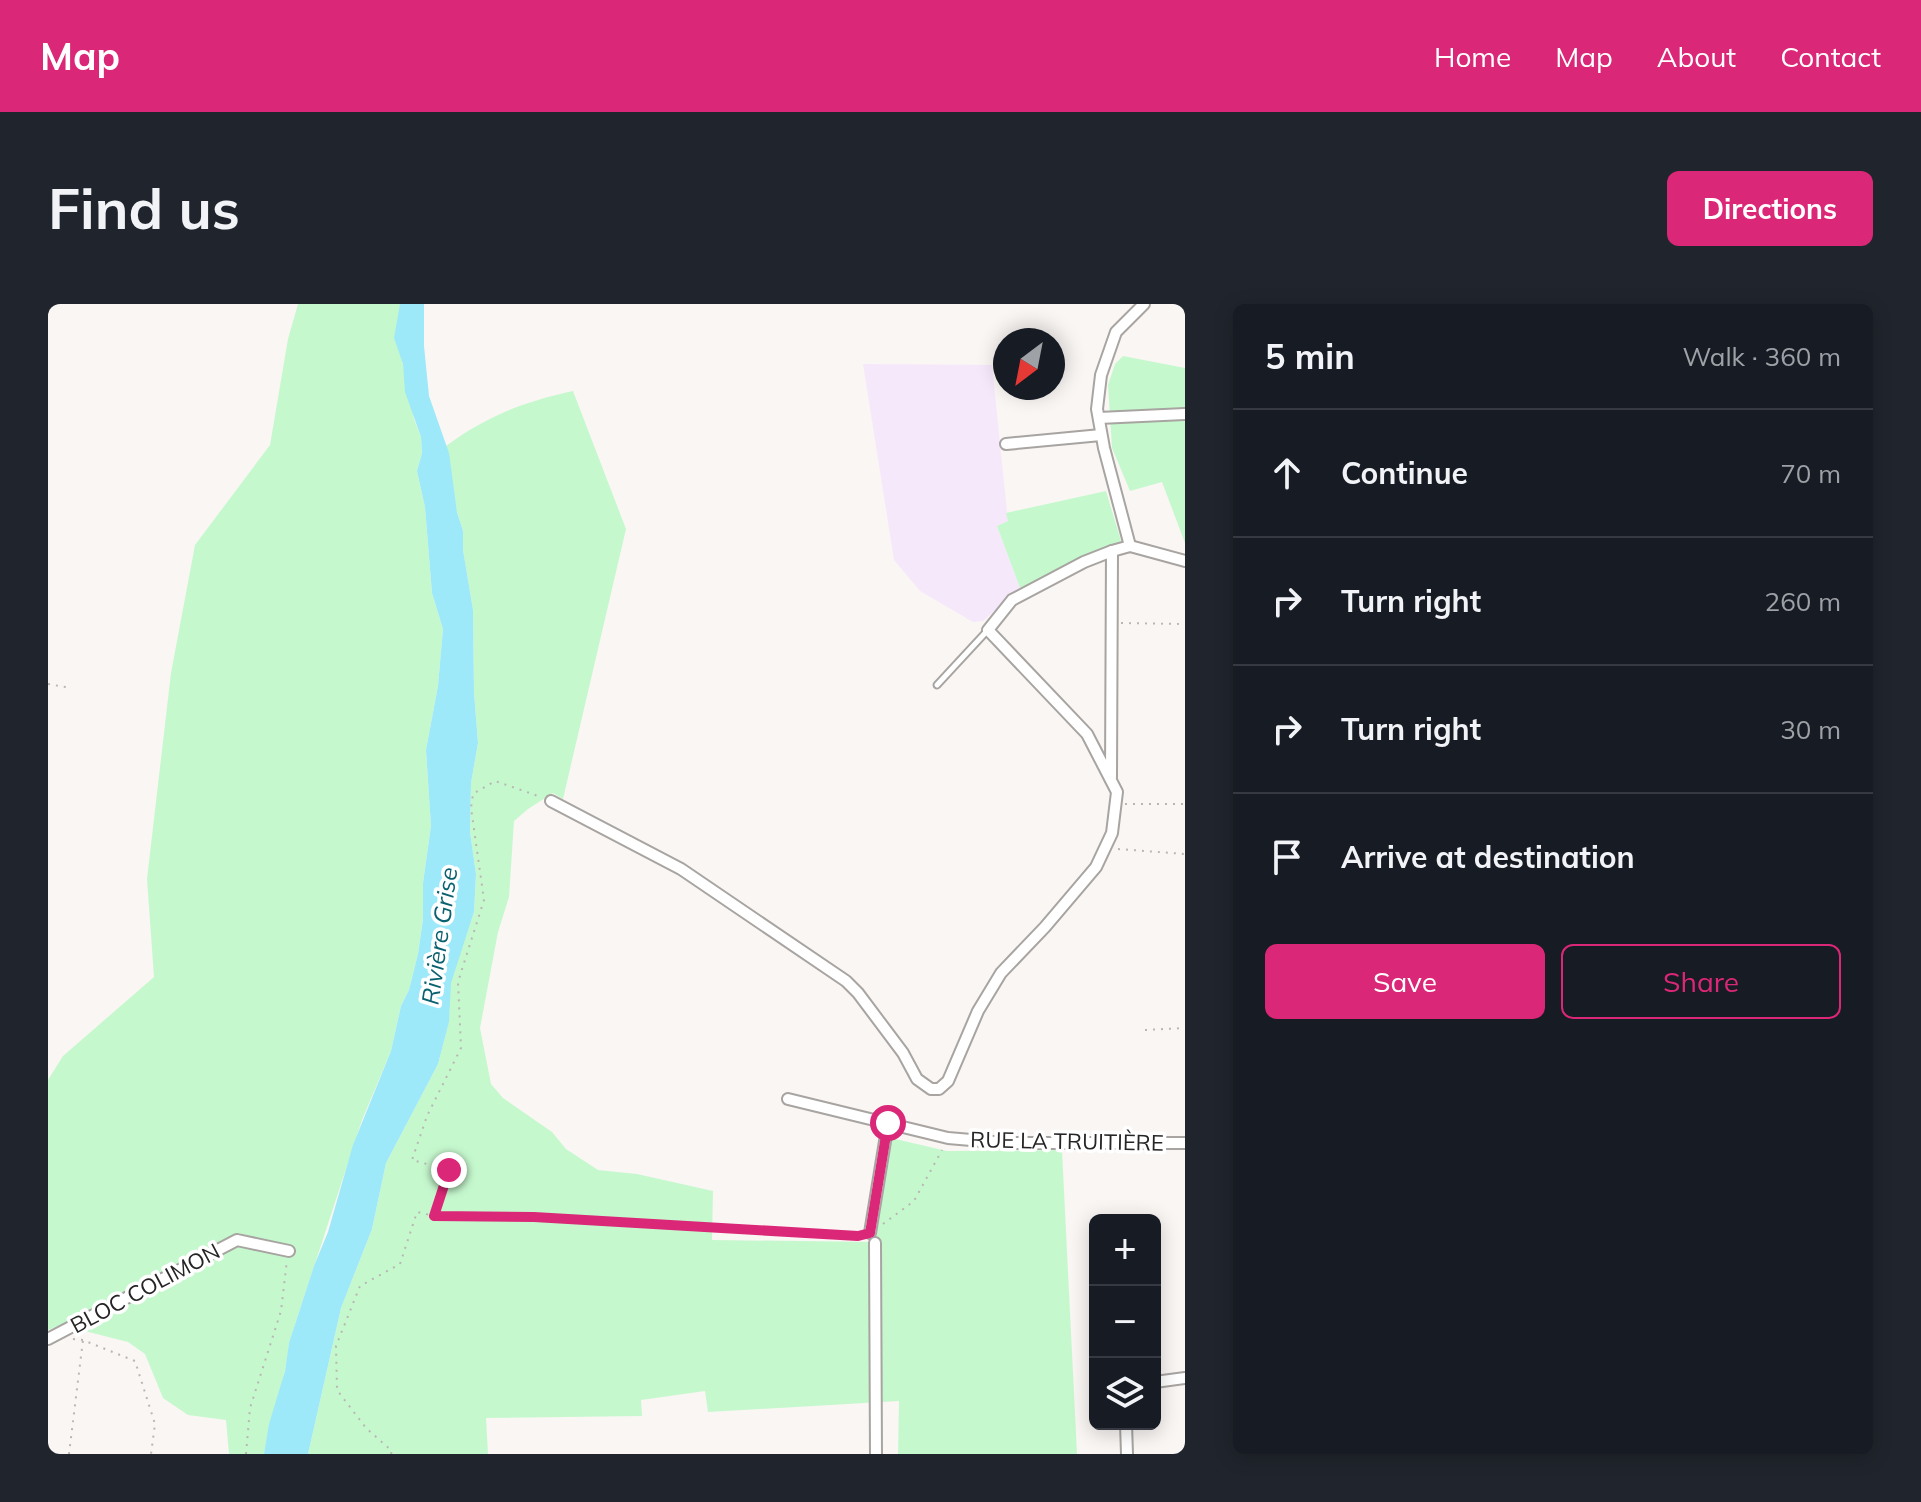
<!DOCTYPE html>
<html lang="en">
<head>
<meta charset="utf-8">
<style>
	:root { --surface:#171b24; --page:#20242c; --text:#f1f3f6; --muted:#9ea1a6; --line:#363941; --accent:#db2777 }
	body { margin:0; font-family:Mulish,sans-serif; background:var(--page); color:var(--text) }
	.controls { position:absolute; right:24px; bottom:24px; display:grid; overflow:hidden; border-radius:12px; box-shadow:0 4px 20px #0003 }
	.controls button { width:72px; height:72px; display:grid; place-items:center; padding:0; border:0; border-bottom:2px solid var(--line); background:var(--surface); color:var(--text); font:40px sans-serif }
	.compass { position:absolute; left:945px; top:24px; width:72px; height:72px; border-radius:50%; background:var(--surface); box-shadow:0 4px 20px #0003; rotate:212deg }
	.stop { position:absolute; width:24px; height:24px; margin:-18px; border:6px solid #db2777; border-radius:50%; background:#fff }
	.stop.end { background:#db2777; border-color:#fff; box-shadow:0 2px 8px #0008 }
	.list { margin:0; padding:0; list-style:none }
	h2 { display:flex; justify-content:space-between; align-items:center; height:104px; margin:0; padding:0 32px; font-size:34px }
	h2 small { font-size:26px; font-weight:400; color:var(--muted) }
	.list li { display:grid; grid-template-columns:52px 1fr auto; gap:24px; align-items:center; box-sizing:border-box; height:128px; padding:0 32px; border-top:2px solid var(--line) }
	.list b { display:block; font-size:30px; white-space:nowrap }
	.list em { font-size:26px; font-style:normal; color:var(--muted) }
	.actions { display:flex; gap:16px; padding:24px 32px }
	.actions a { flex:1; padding:18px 0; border:2px solid var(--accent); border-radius:12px; text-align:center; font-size:28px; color:var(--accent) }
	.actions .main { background:var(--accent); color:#fff }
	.icon { flex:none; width:44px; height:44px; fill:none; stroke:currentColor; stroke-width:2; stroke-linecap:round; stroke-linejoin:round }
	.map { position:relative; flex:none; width:1137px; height:1150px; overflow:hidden; border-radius:12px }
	header { display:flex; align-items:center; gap:48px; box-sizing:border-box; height:112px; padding:0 40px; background:var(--accent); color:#fff }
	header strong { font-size:38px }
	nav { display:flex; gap:44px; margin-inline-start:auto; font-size:28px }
	.intro { display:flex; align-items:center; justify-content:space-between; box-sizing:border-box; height:192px; padding:0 48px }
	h1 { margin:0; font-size:56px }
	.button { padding:20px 36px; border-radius:12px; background:var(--accent); color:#fff; font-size:28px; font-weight:700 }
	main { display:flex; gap:48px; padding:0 48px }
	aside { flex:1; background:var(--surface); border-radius:12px; box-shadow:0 4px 20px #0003 }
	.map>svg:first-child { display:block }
	.industrial { fill:#f6e8fb }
	.green { fill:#c6f8ce }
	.water { fill:#9de8f9 }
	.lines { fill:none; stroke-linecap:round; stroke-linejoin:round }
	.service-casing { stroke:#a7a4a1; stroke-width:9 }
	.minor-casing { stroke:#a7a4a1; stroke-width:14 }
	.path { stroke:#b9b6b4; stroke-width:2; stroke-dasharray:2 6; stroke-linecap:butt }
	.service { stroke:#fff; stroke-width:5 }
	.minor { stroke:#fff; stroke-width:10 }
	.route { stroke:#db2777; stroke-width:10 }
	.labels { text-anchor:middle; stroke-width:7; stroke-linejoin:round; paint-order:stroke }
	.street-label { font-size:22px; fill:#262424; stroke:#fff }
	.water-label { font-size:24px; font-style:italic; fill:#0a616f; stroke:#fff }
</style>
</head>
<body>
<header>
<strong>Map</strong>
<nav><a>Home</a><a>Map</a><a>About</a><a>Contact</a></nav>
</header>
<div class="intro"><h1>Find us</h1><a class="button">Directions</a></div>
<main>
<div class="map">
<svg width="1137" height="1150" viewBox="0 0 1137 1150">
	<rect width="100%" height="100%" fill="#faf6f4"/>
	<!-- industrial -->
	<polygon class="industrial" points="815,60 944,61 960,217 949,222 972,284 935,317 925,318 872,287 846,256"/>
	<!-- green -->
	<g class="green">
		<path d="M250 0H352L353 51 366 115 373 133 374 149 369 167 377 203 384 289 395 325 390 382 378 446 383 522 375 579V614L370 650 361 686 353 702 343 747 314 816 241 1039C238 1077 222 1113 216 1150H181L178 1116 140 1111 115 1094 97 1050 80 1038 13 1021 0 1026V776L15 752 106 673 99 575 123 369 147 241 222 141 240 35Z"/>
		<polygon points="1075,52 1137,64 1137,239 1114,178 1082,187 1064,144 1060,81 1067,60"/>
		<path d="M525 87 578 225 515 495 505 489 480 505 466 517 461 593 450 628 432 724 443 780 455 794 504 828 518 845 550 866 589 870 665 887 664 936 827 938 843 834 899 847 1014 846 1029 1150H850L851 1097 660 1108 657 1087 593 1096 594 1112 438 1114 440 1150H260L293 1004 324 925 338 859 390 760 401 717 402 679 426 608 428 570 422 528 423 479 430 439 426 389 425 306 415 246V227L409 208 398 142C439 112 475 98 525 87Z"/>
		<polygon points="1058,187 1073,237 972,284 949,222 960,217 958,209"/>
	</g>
	<!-- water -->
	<polygon class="water" points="352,0 376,0 376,42 381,92 401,149 409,208 415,227 415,246 425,306 426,389 430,439 423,479 422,528 428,570 426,608 403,679 401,718 390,760 338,859 324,925 293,1004 260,1150 216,1150 221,1120 237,1067 241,1039 266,962 280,928 305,841 343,747 353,702 361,686 370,650 375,615 375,579 383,522 378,446 390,382 395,325 384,289 377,203 369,167 374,149 373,133 357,88 355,60 346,34"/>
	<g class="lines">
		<!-- service casing -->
		<g class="service-casing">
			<polyline id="service" points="889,381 939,327"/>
		</g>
		<!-- minor casing -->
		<g class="minor-casing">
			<g id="minor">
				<polyline points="1051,114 1137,110"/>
				<polyline points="958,140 1053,131"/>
				<polyline points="1082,242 1056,144 1049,105 1053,71 1068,28 1096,0"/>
				<polyline points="1063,473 1064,247"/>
				<polyline points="503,497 633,565 798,677 810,689 855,749 869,775 883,785 891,785 900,777 930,707 953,669 997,623 1048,563 1064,529 1069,488 1039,430 940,326 964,296 1036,258 1064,247 1082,242 1137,257"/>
				<polyline points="740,795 900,834 958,839 1137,839"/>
				<polyline points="822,929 840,819"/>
				<polyline points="827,939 828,1150"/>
				<polyline points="0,1035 189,936 241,947"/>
				<polyline points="1107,1078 1137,1074"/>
				<polyline points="1078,1120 1079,1150"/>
			</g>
		</g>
		<!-- path -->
		<g class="path">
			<polyline points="1073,319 1137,320"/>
			<polyline points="0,380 23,384"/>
			<polyline points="1077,500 1137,500"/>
			<polyline points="1070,545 1137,550"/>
			<polyline points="1097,726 1137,724"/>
			<polyline points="387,912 486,913 812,932"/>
			<polyline points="835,920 866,897 894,846"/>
			<polyline points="25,1035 35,1036 87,1057 107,1120 103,1150"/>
			<polyline points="21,1150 35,1036"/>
			<polyline points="198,1150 202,1104 233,1007 239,956"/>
			<polyline points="343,1150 344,1147 318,1124 289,1086 288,1042 312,982 352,960 369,908 386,912 401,866 364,856 379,812 413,744 410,678 436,596 423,504 425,490 447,477 493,493"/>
		</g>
		<!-- service -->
		<use href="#service" class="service"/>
		<!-- minor -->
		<use href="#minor" class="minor"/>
	</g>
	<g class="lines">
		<!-- route -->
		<polyline class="route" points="401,866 386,912 486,913 810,932 822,929 840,819"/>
	</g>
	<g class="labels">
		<!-- street labels -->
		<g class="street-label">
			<text transform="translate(1019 837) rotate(1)" y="8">RUE LA TRUITIÈRE</text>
			<text transform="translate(97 984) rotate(-28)" y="8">BLOC COLIMON</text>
		</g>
		<!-- water labels -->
		<g class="water-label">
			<text transform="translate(392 632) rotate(-82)" y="8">Rivière Grise</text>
		</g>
	</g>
</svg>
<div class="controls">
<button>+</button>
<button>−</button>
<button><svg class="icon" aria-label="layers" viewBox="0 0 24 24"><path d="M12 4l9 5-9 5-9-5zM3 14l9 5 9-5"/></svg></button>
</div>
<svg class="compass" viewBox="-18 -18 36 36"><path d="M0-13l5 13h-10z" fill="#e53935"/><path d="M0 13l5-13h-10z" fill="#9ea1a6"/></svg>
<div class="stop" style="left:840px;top:819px"></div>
<div class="stop end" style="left:401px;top:866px"></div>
</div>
<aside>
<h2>5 min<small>Walk · 360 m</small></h2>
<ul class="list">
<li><svg class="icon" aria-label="ahead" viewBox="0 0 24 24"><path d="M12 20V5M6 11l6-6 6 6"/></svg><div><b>Continue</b></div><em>70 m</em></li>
<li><svg class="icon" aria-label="right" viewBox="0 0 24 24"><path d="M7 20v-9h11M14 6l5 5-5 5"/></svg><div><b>Turn right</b></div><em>260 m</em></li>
<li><svg class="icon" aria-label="right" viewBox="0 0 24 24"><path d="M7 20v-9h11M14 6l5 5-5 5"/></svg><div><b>Turn right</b></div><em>30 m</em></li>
<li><svg class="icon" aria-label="arrive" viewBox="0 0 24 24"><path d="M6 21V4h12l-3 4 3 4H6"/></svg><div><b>Arrive at destination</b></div></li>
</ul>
<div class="actions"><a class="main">Save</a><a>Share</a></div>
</aside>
</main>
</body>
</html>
